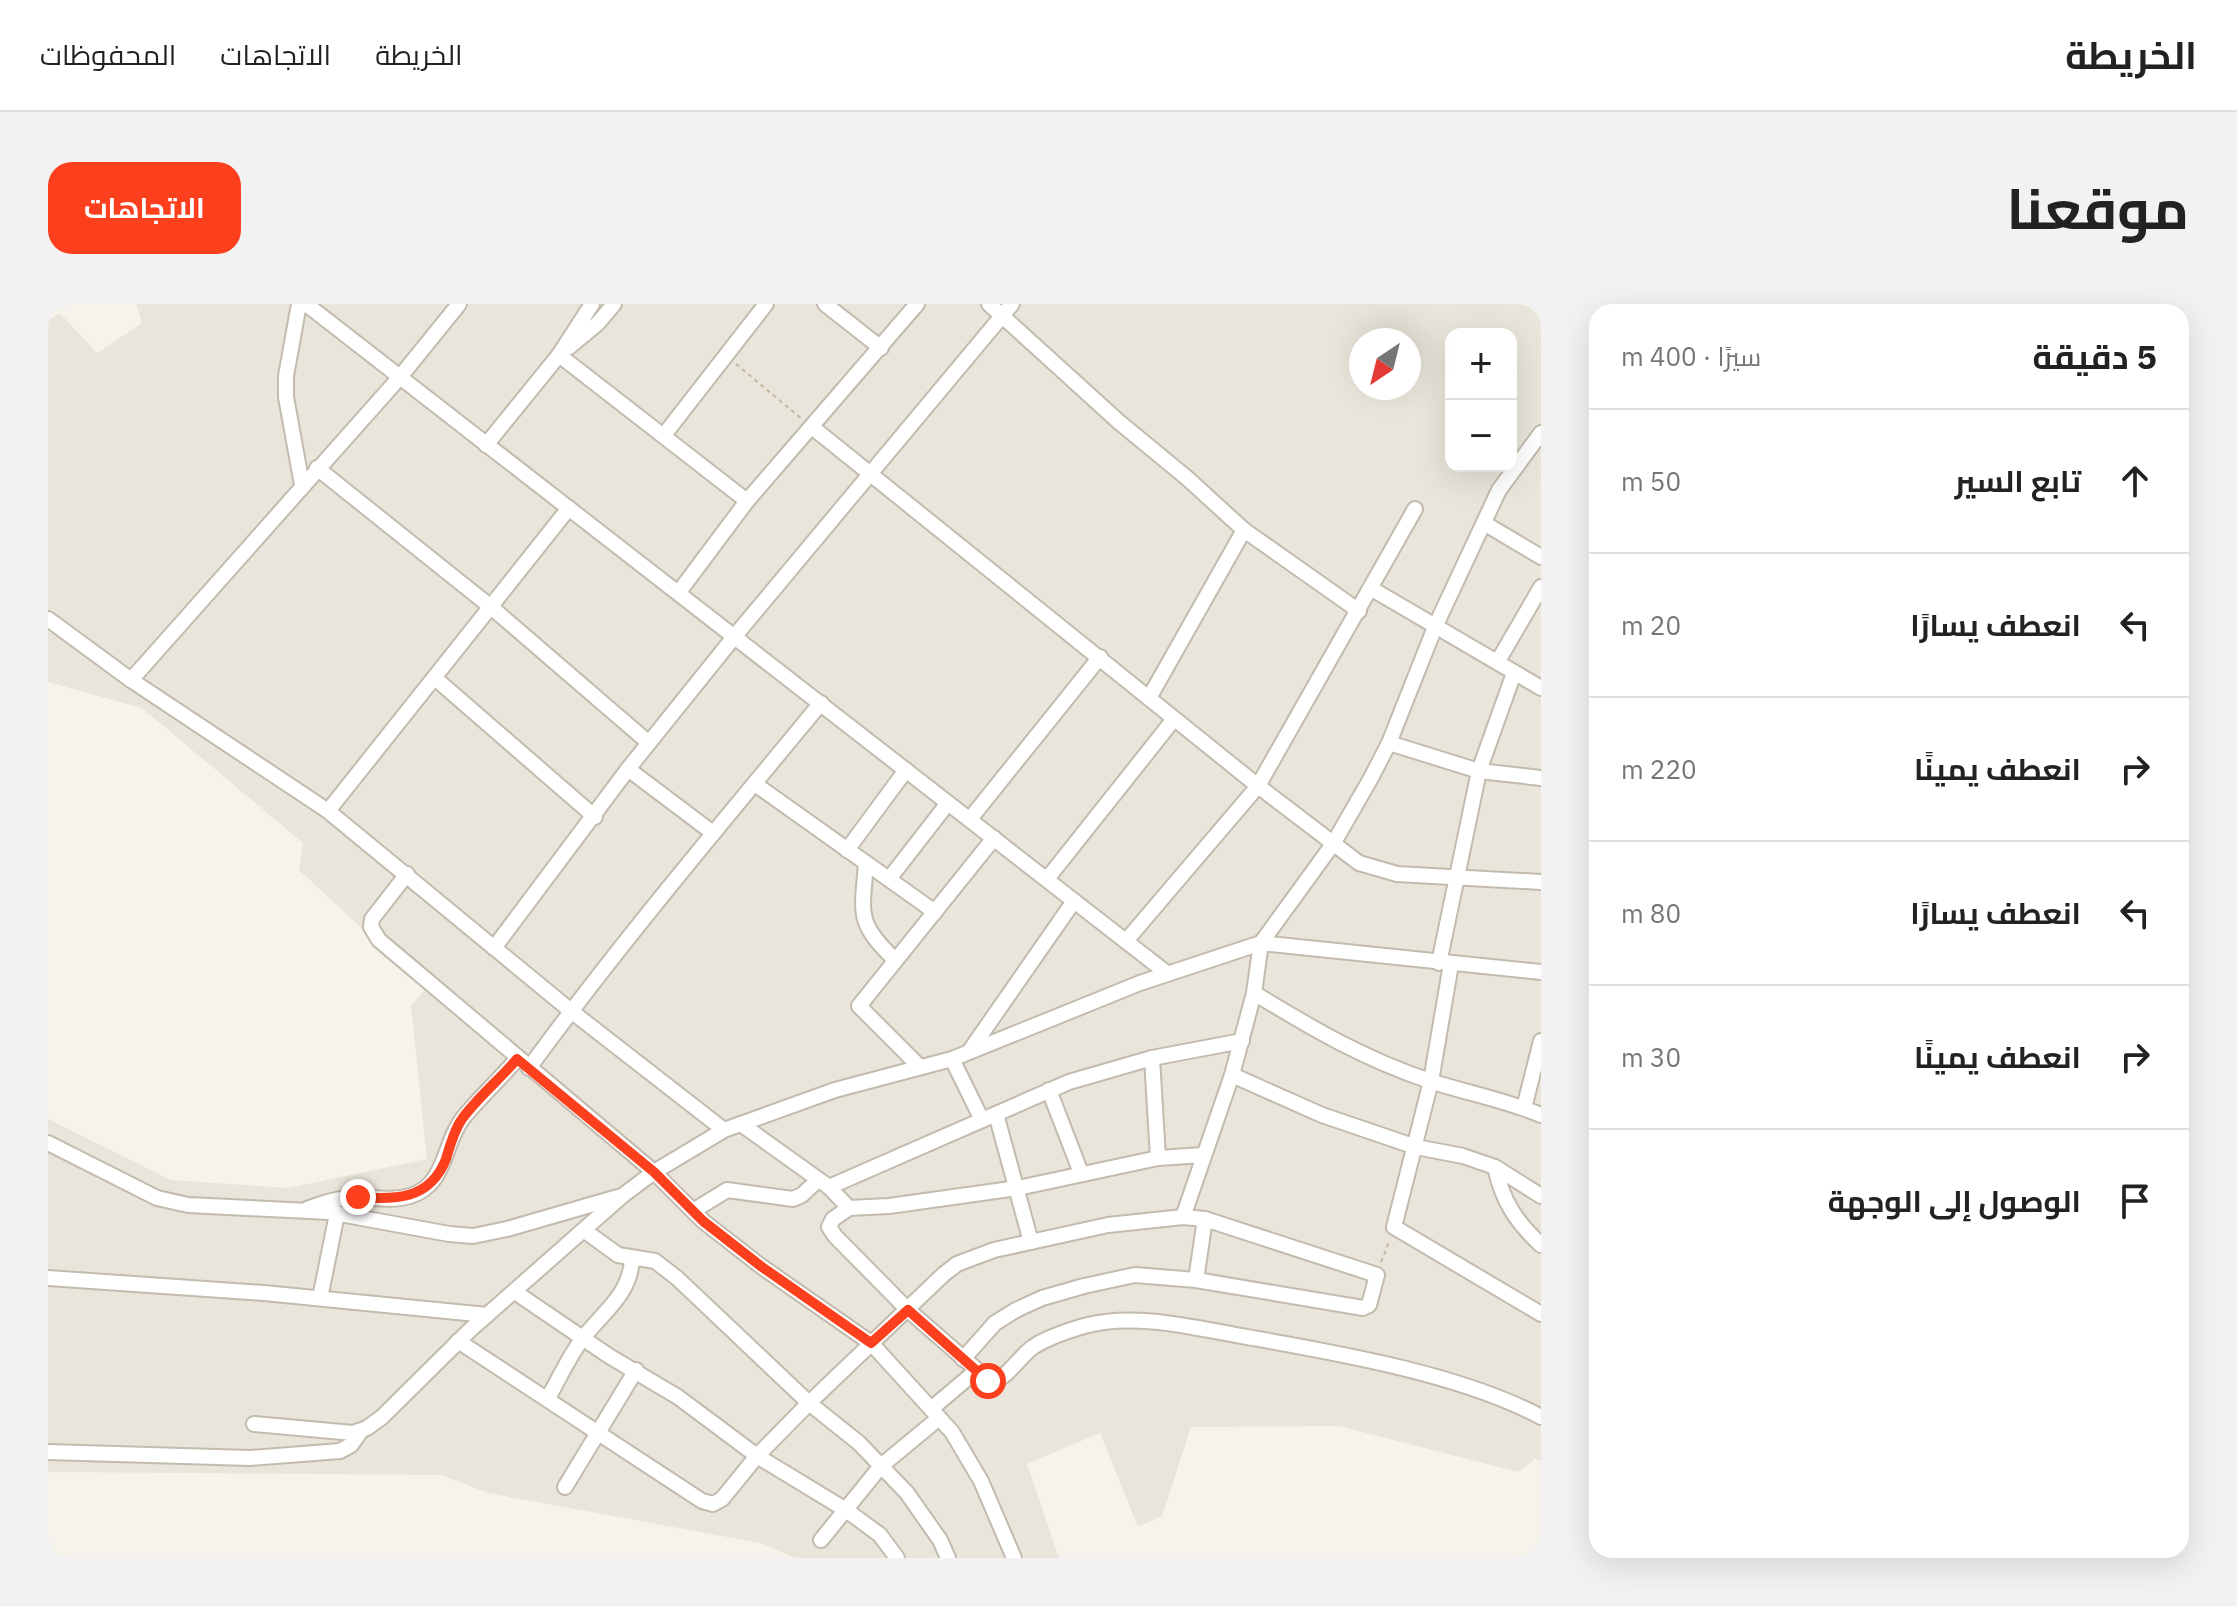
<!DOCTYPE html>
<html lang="ar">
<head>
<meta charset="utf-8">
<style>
	:root { --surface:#fff; --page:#f2f2f2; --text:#222; --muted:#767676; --line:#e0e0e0; --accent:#fc3f1d }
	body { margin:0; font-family:"IBM Plex Sans",Cairo,sans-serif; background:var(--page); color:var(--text); direction:rtl }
	.controls { position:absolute; right:24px; top:24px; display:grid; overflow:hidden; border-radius:16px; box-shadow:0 8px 32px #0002 }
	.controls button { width:72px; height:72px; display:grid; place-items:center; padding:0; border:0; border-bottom:2px solid var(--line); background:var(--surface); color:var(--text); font:40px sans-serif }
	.compass { position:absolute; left:1301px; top:24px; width:72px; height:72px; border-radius:50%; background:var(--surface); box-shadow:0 8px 32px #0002; rotate:215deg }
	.stop { position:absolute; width:24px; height:24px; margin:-18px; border:6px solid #fc3f1d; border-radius:50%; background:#fff }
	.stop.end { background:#fc3f1d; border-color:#fff; box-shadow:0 2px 8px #0008 }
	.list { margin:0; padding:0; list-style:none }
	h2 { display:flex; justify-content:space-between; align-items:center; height:104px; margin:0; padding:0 32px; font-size:34px }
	h2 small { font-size:26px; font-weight:400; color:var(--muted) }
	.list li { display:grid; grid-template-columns:52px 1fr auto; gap:24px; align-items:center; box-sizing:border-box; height:144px; padding:0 32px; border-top:2px solid var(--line) }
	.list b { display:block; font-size:30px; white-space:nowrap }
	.list em { font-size:26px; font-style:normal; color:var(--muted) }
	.icon { flex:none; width:44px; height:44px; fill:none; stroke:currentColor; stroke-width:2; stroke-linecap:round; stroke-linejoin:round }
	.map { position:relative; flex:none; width:1493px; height:1254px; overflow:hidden; direction:ltr; border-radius:24px }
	header { display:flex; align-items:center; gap:48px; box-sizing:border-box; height:112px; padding:0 40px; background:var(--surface); border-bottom:2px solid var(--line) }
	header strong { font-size:38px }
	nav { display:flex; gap:44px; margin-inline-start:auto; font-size:28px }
	.intro { display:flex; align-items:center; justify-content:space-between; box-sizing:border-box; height:192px; padding:0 48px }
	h1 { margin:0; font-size:56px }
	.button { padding:20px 36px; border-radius:24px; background:var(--accent); color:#fff; font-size:28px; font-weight:700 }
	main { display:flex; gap:48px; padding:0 48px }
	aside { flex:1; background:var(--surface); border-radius:24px; box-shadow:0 8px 32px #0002 }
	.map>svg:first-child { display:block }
	.residential { fill:#eae5da; fill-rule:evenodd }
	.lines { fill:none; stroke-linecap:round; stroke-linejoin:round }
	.minor-casing { stroke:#c2bbae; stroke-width:18 }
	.path { stroke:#c4b79f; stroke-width:2; stroke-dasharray:4 4; stroke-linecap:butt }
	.minor { stroke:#fff; stroke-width:14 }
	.route { stroke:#fc3f1d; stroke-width:10 }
</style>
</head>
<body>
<header>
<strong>الخريطة</strong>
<nav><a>الخريطة</a><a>الاتجاهات</a><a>المحفوظات</a></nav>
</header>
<div class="intro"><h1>موقعنا</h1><a class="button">الاتجاهات</a></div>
<main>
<aside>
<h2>5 دقيقة<small>سيرًا · 400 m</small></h2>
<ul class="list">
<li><svg class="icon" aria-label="ahead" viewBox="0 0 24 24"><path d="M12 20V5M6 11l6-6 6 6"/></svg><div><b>تابع السير</b></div><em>50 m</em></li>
<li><svg class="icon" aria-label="left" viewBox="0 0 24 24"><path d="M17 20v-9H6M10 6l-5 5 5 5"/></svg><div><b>انعطف يسارًا</b></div><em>20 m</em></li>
<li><svg class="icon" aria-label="right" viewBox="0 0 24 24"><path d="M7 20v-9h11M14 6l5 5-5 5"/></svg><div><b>انعطف يمينًا</b></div><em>220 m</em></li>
<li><svg class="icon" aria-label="left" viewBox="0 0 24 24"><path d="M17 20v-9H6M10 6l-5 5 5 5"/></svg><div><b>انعطف يسارًا</b></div><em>80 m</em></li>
<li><svg class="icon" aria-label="right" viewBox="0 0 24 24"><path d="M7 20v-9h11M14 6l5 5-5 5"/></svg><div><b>انعطف يمينًا</b></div><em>30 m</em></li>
<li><svg class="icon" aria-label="arrive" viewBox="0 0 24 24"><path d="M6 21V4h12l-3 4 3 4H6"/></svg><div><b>الوصول إلى الوجهة</b></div></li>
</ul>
</aside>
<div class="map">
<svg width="1493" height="1254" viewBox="0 0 1493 1254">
	<rect width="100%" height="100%" fill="#f6f3ec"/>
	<!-- residential -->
	<path class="residential" d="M88 0H1493V1157L1487 1155 1470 1168 1291 1122 1143 1123 1114 1212 1090 1223 1052 1129 979 1160 1011 1254H747L712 1239 440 1189 394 1171 0 1168V815L123 876 240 884 379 855 363 702 378 684 251 566 255 539 94 404 0 378V16L12 9 49 49 94 19ZM1403 30H1463V162H1403ZM1313 36H1361V84H1313Z"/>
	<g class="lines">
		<!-- minor casing -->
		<g class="minor-casing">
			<g id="minor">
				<polyline points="251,0 238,72 238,93 254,181"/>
				<polyline points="258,0 1120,670"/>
				<polyline points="777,0 833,44"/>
				<polyline points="941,0 1071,118 1139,174 1196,226 1311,307"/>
				<polyline points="521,43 550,19 566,0"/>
				<polyline points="511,51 699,197"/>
				<polyline points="764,123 1210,482 1311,559 1349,570 1493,578"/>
				<polyline points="616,131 718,0"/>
				<polyline points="438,141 511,51 544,0"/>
				<polyline points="269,164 443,303 601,439"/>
				<polyline points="1436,219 1493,253"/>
				<polyline points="1324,285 1493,384"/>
				<polyline points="631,288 699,197 869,0"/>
				<polyline points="0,315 83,376 280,507 523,707 676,826"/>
				<polyline points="1450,357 1493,283"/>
				<polyline points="388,375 547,513"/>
				<polyline points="83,376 352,73 411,0"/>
				<polyline points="1101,394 1196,226"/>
				<polyline points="1341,439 1431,467 1493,474"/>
				<polyline points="580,465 665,529"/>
				<polyline points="707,480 887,608"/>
				<polyline points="280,507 521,204"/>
				<polyline points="922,515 1052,353"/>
				<polyline points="799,546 858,466"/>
				<path d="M818 559C814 611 808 618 847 656"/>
				<polyline points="359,570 324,615 323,623 331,636 606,868 655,917 714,963 823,1039 904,1128 933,1177 966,1254"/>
				<polyline points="841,575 900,499"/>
				<polyline points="999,575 1126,415"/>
				<polyline points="1078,637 1210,482 1367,205"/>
				<polyline points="446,644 580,465 686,333 964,0"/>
				<polyline points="1391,659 1431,467 1466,369"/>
				<polyline points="1403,660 1383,777 1346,923 1493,1010"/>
				<path d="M1206 689C1265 725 1316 755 1382 777 1419 789 1457 796 1493 811"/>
				<polyline points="923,745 1026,597"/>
				<polyline points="1104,754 1110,854"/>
				<polyline points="904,755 934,816"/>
				<polyline points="872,763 811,702 946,534"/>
				<path d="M481 764C573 638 674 519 773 399"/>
				<polyline points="1184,771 1274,811 1368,843 1415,852 1447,863 1493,892"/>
				<polyline points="1001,786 1033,869"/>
				<polyline points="1476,804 1493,737"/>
				<polyline points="948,810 983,938"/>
				<polyline points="693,820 781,883 801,904"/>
				<polyline points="0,839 109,894 140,901 281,908 401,930 425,932 459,925 570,893"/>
				<path d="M1155 851 1110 854 970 884 841 902 801 904 785 915 781 923 787 932 860 1006 944 1079C961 1072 971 1053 985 1043 1000 1033 1019 1027 1036 1022 1088 1008 1147 1024 1199 1033 1289 1049 1413 1070 1493 1113"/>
				<path d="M1447 863C1454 896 1468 918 1493 941"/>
				<polyline points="781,883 1021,778 1104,754 1194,737"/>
				<path d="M259 905C277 898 294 893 313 893 329 894 346 897 362 892 399 881 395 839 415 814 432 793 452 775 469 755"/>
				<polyline points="645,907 679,886 745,895 754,891 770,876"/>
				<polyline points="1135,913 1184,771 1206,689 1213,639 1285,540 1323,474 1341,439 1387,323 1451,186 1493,129"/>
				<polyline points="537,927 570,951 607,957 629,974 761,1099 811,1139 859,1189 892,1236 900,1254"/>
				<polyline points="0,974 216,989 439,1011"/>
				<polyline points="1148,976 1157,915"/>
				<polyline points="467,988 561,1052 630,1093 709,1152 798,1206 832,1231 849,1254"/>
				<polyline points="272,994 289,910"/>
				<polyline points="410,1037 654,1197 665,1200 674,1195 709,1152 761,1099 896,970 909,960 946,946 1060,921 1135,913 1157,915 1329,971 1321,1001 1315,1004 1148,976 1087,971 1036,982 994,994 968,1006 947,1019 915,1055"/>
				<path d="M500 1094C511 1075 521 1052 535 1034 556 1007 583 990 584 954"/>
				<polyline points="883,1105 928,1067"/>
				<polyline points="206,1120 305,1129 319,1124 334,1113 422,1026 574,892 606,868 676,826 787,786 904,755 1092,679 1213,639 1493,668"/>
				<polyline points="0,1148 202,1154 292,1147 303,1141 313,1127"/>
				<polyline points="517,1183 588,1066"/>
				<polyline points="773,1236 833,1162 891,1114"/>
			</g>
		</g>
		<!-- path -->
		<g class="path">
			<polyline points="688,60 754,115"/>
			<polyline points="1333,958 1341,938"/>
		</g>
		<!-- minor -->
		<use href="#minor" class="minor"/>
	</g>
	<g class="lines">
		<!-- route -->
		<path class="route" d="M310 893C347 896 382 896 398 855 402 842 406 826 414 815 430 793 452 775 469 755L606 868 655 917 714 963 823 1039 860 1006 940 1077"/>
	</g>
</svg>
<div class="controls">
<button>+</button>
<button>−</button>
</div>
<svg class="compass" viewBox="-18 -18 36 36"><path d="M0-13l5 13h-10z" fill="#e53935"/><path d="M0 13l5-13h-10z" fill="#767676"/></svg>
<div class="stop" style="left:940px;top:1077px"></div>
<div class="stop end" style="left:310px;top:893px"></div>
</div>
</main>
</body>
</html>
